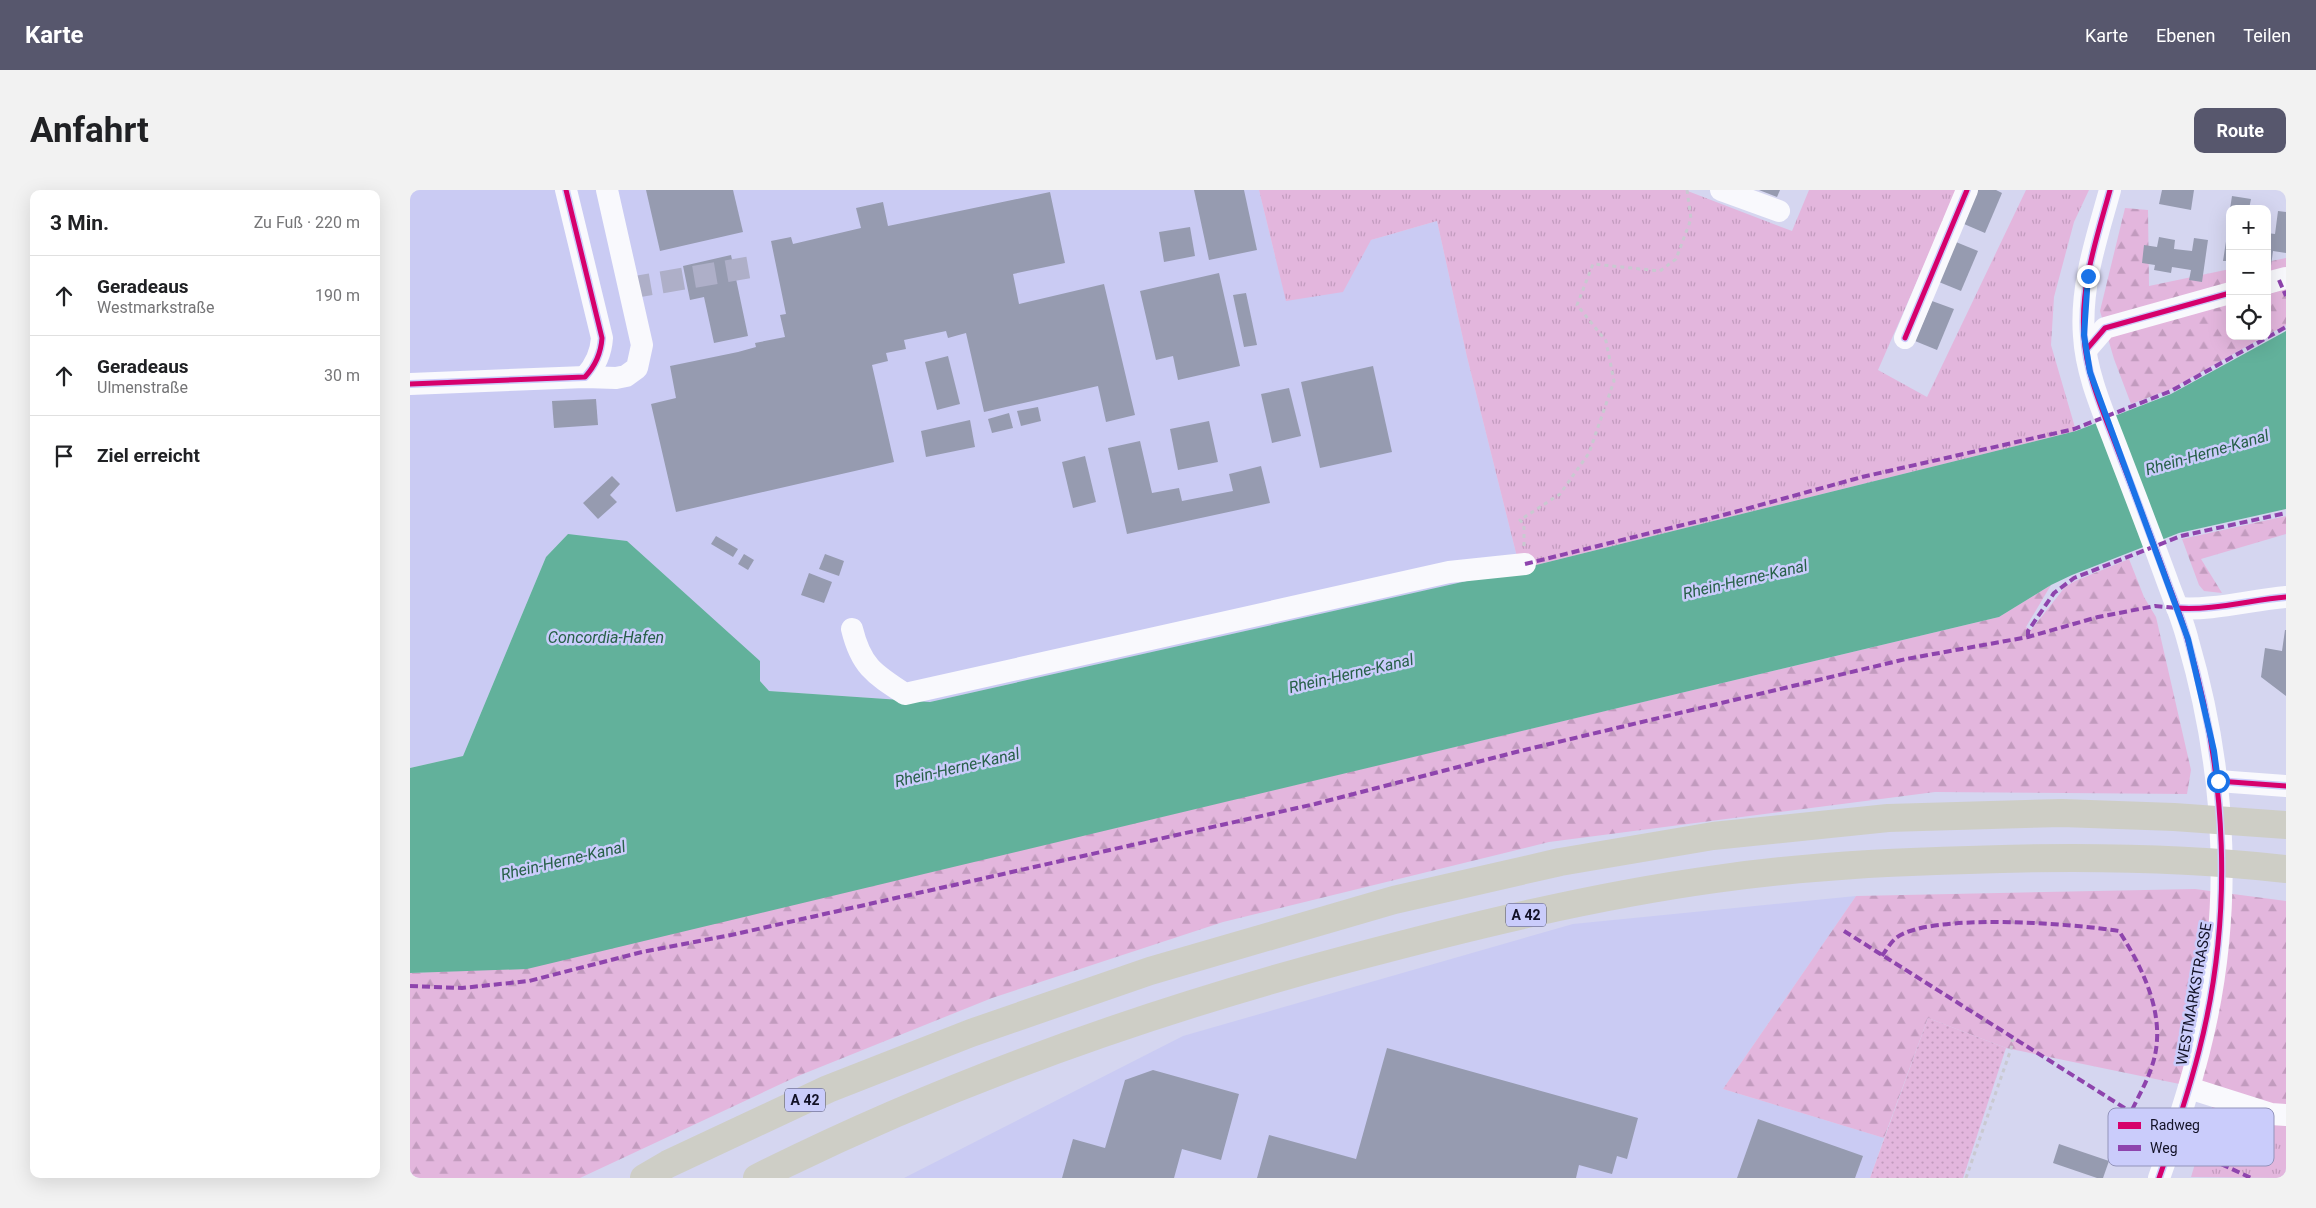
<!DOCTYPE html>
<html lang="de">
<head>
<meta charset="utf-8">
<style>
	:root { --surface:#fff; --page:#f2f2f2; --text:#202124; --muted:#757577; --line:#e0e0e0; --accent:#57576d }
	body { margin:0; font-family:Roboto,sans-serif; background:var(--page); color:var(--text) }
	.controls { position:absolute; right:15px; top:15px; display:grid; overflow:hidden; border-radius:10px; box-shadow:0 5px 20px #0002 }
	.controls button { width:45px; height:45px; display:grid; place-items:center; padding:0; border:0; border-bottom:1px solid var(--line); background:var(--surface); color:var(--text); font:25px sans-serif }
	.stop { position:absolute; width:15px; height:15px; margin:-11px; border:4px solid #1a73e8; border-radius:50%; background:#fff }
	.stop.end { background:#1a73e8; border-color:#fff; box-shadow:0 1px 5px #0008 }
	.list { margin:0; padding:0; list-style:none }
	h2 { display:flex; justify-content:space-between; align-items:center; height:65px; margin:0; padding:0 20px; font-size:21px }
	h2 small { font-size:16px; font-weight:400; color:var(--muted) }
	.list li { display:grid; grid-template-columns:32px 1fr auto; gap:15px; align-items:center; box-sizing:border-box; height:80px; padding:0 20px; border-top:1px solid var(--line) }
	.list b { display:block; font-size:19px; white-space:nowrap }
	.list p { margin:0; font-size:16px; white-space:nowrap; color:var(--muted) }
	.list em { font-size:16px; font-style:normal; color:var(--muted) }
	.icon { flex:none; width:28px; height:28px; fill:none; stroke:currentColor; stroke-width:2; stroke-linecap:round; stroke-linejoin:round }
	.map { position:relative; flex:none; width:1876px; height:988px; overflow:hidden; border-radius:10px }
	header { display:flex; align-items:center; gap:30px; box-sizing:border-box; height:70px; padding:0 25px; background:var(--accent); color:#fff }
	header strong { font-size:24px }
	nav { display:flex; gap:28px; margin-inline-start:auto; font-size:18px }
	.intro { display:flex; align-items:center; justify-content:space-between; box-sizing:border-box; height:120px; padding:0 30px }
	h1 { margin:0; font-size:35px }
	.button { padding:12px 22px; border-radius:10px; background:var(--accent); color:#fff; font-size:18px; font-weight:700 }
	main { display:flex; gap:30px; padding:0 30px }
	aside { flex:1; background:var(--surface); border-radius:10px; box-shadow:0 5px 20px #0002 }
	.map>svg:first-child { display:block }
	.built { fill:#cacbf3 }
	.grass { fill:url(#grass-tufts) }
	.forest { fill:url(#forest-firs) }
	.garden { fill:url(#garden-dots) }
	.water { fill:#62b19b }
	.building { fill:#969bb0 }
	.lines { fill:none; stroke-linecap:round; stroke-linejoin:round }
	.minor-tunnel { stroke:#aeafc8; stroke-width:22; stroke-dasharray:22 11; stroke-linecap:butt }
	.path { stroke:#c9c9d1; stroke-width:3; stroke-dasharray:4 4; stroke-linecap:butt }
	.minor { stroke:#f9f9fd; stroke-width:22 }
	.highway { stroke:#cecec6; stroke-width:28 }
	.quiet { stroke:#8e44ad; stroke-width:4; stroke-dasharray:8 4; stroke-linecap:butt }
	.cycleway-casing { stroke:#caccfb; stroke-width:8 }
	.cycleway { stroke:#d6006c; stroke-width:5 }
	.route { stroke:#1a73e8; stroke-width:6 }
	.labels { text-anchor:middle; stroke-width:5; stroke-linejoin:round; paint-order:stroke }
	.shield { fill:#caccfb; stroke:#4a4a67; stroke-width:1 }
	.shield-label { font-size:14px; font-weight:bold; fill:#131227 }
	.street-label { font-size:15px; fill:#131227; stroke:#caccfb }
	.water-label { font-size:16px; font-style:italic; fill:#276048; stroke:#caccfb }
	.key { fill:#caccfb; stroke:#9394bb; stroke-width:1 }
	.key-label { font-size:14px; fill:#131227 }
</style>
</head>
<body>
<header>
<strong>Karte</strong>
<nav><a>Karte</a><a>Ebenen</a><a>Teilen</a></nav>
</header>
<div class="intro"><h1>Anfahrt</h1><a class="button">Route</a></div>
<main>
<aside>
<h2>3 Min.<small>Zu Fuß · 220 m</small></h2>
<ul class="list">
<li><svg class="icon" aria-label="ahead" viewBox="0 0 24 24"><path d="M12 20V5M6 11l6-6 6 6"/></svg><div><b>Geradeaus</b><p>Westmarkstraße</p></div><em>190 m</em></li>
<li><svg class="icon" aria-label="ahead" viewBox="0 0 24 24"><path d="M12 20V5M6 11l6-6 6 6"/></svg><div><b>Geradeaus</b><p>Ulmenstraße</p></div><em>30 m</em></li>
<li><svg class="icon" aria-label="arrive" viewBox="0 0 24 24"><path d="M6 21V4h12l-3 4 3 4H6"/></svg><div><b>Ziel erreicht</b></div></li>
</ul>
</aside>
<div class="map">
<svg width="1876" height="988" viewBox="0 0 1876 988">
	<defs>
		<pattern id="grass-tufts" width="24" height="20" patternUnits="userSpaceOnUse" patternTransform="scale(1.25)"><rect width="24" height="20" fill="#e3b6dd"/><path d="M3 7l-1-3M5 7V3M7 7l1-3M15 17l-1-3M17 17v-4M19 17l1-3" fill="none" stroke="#c29bbe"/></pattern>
		<pattern id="forest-firs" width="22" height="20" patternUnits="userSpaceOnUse" patternTransform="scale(1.25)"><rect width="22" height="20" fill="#e3b6dd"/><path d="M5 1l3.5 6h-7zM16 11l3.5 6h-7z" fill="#c29bbe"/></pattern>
		<pattern id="garden-dots" width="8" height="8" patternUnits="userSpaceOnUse" patternTransform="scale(1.25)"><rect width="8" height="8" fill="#e3b6dd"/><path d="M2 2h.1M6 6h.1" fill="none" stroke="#c29bbe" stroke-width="1.8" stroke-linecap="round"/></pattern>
	</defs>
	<rect width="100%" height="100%" fill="#d5d6f0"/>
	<!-- built -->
	<g class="built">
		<polygon points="0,0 849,0 866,70 961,50 1027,31 1057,167 1110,379 520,512 359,501 350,491 158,344 136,367 53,566 0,578"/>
		<polygon points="1446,706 1313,899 1474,948 1460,988 494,988 773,846 1163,734"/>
	</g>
	<!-- grass -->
	<g class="grass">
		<polygon points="849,0 1275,0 1382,41 1399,0 1547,0 1468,180 1517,207 1616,0 1679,0 1664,32 1644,107 1641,155 1666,241 1110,379 1057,167 1027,31 961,50 933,102 876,111"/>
		<polygon points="1807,901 1876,916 1876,988 1781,987"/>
	</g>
	<!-- forest -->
	<g class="forest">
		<polygon points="1715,18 1738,20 1739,96 1820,79 1820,146 1855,146 1761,199 1721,214 1704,169 1690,121"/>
		<polygon points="1876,68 1876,135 1857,145 1857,72"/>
		<polygon points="1876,326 1876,344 1791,369 1812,403 1794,401 1789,395 1772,349"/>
		<polygon points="1719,369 1734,407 1746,427 1781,580 1777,604 1525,602 1139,652 813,732 582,808 388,886 170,988 0,988 0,783 116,778 1589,427 1641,395 1616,437 1621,440 1655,397 1665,391"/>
		<polygon points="1785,699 1876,711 1876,916 1596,858 1518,828 1474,948 1313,899 1446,706"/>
	</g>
	<!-- garden -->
	<polygon class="garden" points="1518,828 1596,858 1553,988 1460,988"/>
	<!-- water -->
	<polygon class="water" points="1876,141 1876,319 1769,343 1662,385 1641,395 1589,427 117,779 0,783 0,578 53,566 136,367 158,344 217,351 350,471 350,491 359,501 520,512 1110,379 1666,241 1761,204"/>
	<!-- building -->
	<g class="building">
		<polygon points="236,0 323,0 333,42 250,61"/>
		<polygon points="784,0 834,0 847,60 799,70"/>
		<polygon points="1349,0 1370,0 1367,7"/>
		<polygon points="1568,0 1586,0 1592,3 1575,43 1554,34"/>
		<polygon points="1752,0 1784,0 1781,20 1749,14"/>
		<polygon points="640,2 655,73 603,84 609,114 694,94 725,225 696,232 688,196 574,222 556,143 538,148 536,141 494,150 496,159 476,163 478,171 462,175 484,272 266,322 241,214 266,208 260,176 328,162 346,157 345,153 375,147 370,125 376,124 361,51 381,47 383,54 451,38 446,18 473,12 478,36"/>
		<polygon points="1822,6 1841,9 1839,19 1820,19"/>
		<polygon points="1868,21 1876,22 1876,63 1863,61 1861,76 1857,76 1857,43 1865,44"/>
		<polygon points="1819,32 1820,32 1820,71 1813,71"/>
		<polygon points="780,37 785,66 754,72 749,42"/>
		<polygon points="1749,47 1765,50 1764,59 1782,61 1784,48 1798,50 1792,92 1779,90 1781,80 1762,77 1761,83 1744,80 1745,75 1732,73 1734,55 1747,57"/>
		<polygon points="1546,52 1568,61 1551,101 1529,92"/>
		<polygon points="321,65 338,146 304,153 294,107 280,110 273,76"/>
		<polygon points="809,83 830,176 768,190 763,166 746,170 730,101"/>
		<polygon points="836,103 847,155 834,157 823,105"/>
		<polygon points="1522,111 1544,119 1527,160 1505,151"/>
		<polygon points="538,166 550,214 527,220 515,172"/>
		<polygon points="963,176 982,262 910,278 891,192"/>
		<polygon points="879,198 891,246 862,253 851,204"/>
		<polygon points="186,209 188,235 144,238 142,211"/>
		<polygon points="628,217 631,231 611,236 607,221"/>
		<polygon points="599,223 603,238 582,243 578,229"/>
		<polygon points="560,230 565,257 516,267 511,241"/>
		<polygon points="799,231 808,272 768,280 760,239"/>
		<polygon points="730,251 742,303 769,298 772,311 823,301 819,284 851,276 860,313 717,344 698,258"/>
		<polygon points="675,266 686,312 663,318 652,272"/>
		<polygon points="202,286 210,294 200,305 207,312 188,329 173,313"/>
		<polygon points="306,346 328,359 323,367 301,354"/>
		<polygon points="334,364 344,370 338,380 328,374"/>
		<polygon points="415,364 434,371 429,386 409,379"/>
		<polygon points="399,383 422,392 414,413 391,405"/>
		<polygon points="1875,440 1876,440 1876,506 1851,487 1855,458 1872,461"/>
		<polygon points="977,858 1228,928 1217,969 1207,966 1202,984 1169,975 1166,988 847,988 859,945 946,969"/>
		<polygon points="743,880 829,904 811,970 772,959 764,988 652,988 663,949 695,958 715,890"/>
		<polygon points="1348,929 1453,966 1445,988 1327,988"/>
		<polygon points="1649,954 1699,971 1693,988 1687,988 1643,973"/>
	</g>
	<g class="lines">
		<!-- minor-tunnel -->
		<polyline class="minor-tunnel" points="219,98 347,76"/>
		<!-- path -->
		<g class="path">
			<polyline points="1114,356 1114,335 1110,330 1150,304 1179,263 1204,191 1196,151 1167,115 1183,74 1250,81 1266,69 1281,29 1277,0"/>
			<polyline points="1556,988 1601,859 1603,847"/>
		</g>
		<!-- minor -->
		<g class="minor">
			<path d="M156 0 192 148C191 163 186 175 175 187"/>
			<polyline points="1311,0 1369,21"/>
			<path d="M1700 0C1687 47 1670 96 1674 146 1676 183 1692 219 1705 253 1723 300 1741 346 1758 393 1765 412 1773 431 1778 451 1817 585 1824 725 1789 861 1778 904 1764 946 1749 988"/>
			<polyline points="1857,93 1876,88"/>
			<polyline points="1495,148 1557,0"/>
			<polyline points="1676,160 1695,138 1820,103"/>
			<polyline points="0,194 175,187 206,188 216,186 227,178 232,155 197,0"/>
			<path d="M1767 418C1801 421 1841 410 1876 407"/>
			<path d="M442 439C451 476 464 484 495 504L1039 382 1115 374"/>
			<polyline points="1808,591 1876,596"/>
			<polyline points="1779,898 1861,924 1876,925"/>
		</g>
		<!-- highway -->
		<g class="highway">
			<polyline points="234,988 258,974 418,899 561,843 740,781 984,710 1150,672 1303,646 1478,628 1652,623 1764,627 1876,635"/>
			<path d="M347 988C536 893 737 822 941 768 1061 736 1183 706 1306 689 1389 677 1475 672 1559 670 1665 666 1771 667 1876 679"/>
		</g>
		<!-- quiet -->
		<g class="quiet">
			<polyline points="1869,90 1876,106"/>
			<polyline points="1115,374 1321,323 1452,287 1664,239 1761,201 1876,137"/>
			<polyline points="1618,447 1618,441 1644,403 1664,388 1771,346 1876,323"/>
			<polyline points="1434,741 1740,934 1762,951 1841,988"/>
			<path d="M1472 766C1476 760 1481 752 1486 748 1520 722 1665 734 1709 741 1734 780 1758 829 1742 876 1737 892 1728 907 1721 922"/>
			<polyline points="0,796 52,798 119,791 232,762 321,745 905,614 1106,562 1496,469 1618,447 1688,427 1745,416 1767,418"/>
		</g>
		<!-- cycleway casing -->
		<g class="cycleway-casing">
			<g id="cycleway">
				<path d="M1700 0C1687 47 1670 96 1674 146 1676 183 1692 219 1705 253 1723 300 1741 346 1758 393 1765 412 1773 431 1778 451 1817 585 1824 725 1789 861 1778 904 1764 946 1749 988"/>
				<polyline points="1495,148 1557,0"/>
				<polyline points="1676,160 1695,138 1820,103"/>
				<path d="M0 194 175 187C186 175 191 163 192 148L156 0"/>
				<path d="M1767 418C1801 421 1841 410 1876 407"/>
				<polyline points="1808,591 1876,596"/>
			</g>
		</g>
		<!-- cycleway -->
		<use href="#cycleway" class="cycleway"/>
	</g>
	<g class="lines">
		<!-- route -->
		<polyline class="route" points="1678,86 1674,145 1680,182 1778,449 1804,561 1808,591"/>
	</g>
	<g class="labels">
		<!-- shield labels -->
		<g class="shield">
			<rect x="1096" y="713.5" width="40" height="23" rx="4"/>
			<rect x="375" y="898.5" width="40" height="23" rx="4"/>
		</g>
		<g class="shield-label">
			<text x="1116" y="730">A 42</text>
			<text x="395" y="915">A 42</text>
		</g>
		<!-- street labels -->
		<g class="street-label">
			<text transform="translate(1784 804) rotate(-80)" y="5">WESTMARKSTRASSE</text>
		</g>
		<!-- water labels -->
		<g class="water-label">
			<text transform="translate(1797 262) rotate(-16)" y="6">Rhein-Herne-Kanal</text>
			<text transform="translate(1335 389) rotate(-13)" y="6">Rhein-Herne-Kanal</text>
			<text x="196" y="453">Concordia-Hafen</text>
			<text transform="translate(941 483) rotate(-13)" y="6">Rhein-Herne-Kanal</text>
			<text transform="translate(547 577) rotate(-13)" y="6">Rhein-Herne-Kanal</text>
			<text transform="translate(153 670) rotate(-13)" y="6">Rhein-Herne-Kanal</text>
		</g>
	</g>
	<!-- legend -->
	<rect x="1698" y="918" width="166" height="58" rx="8" class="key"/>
	<rect x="1708" y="932" width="23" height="7" fill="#d6006c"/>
	<rect x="1708" y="955" width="23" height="6" fill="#8e44ad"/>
	<g class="key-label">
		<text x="1740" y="940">Radweg</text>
		<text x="1740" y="963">Weg</text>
	</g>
</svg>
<div class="controls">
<button>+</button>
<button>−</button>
<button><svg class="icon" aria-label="locate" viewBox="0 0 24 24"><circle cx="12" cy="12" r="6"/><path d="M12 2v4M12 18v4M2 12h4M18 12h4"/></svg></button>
</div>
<div class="stop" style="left:1808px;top:591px"></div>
<div class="stop end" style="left:1678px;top:86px"></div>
</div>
</main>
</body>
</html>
